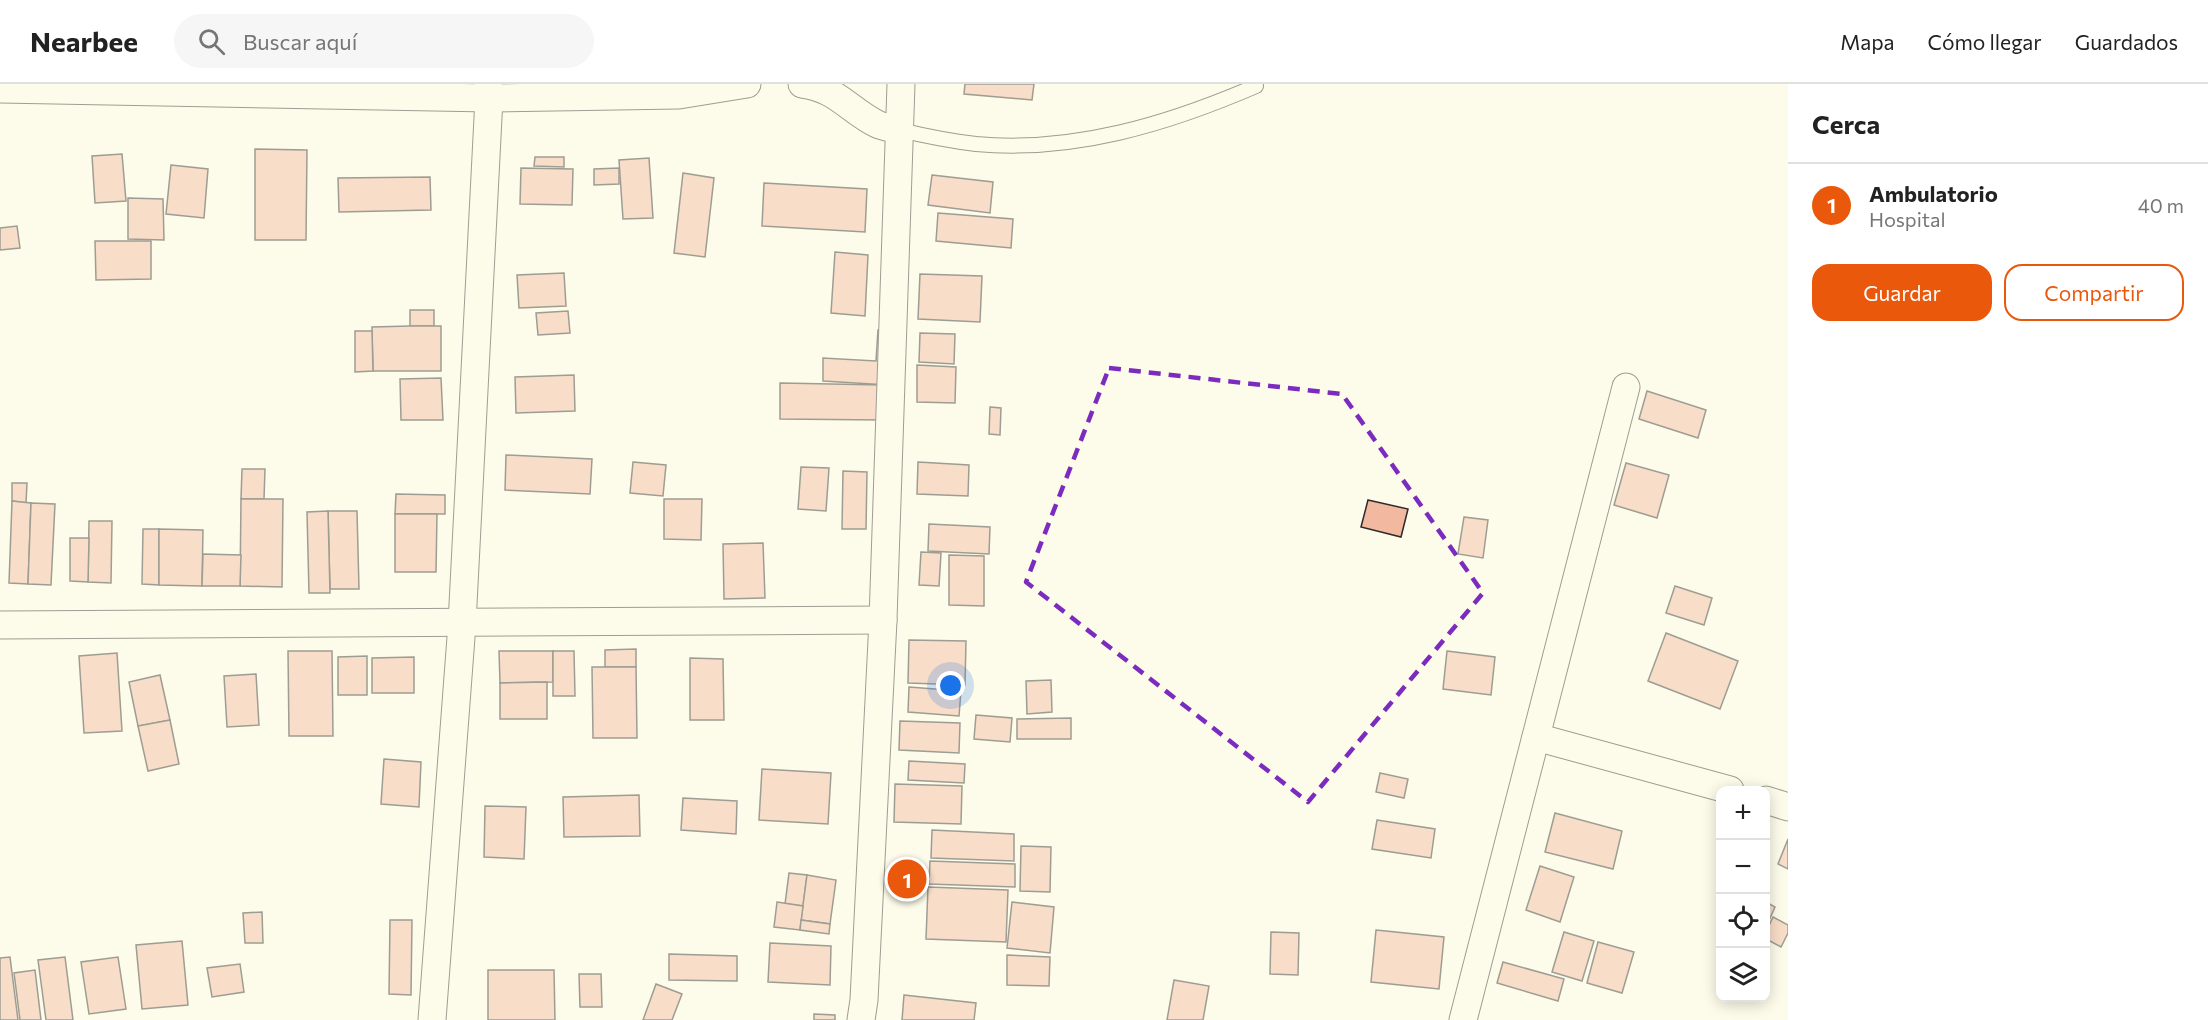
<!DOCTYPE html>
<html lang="es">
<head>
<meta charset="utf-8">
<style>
	:root { --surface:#fff; --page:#f6f6f6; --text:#222; --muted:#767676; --line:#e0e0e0; --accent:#ea580c }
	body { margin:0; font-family:Commissioner,sans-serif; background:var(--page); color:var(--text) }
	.controls { position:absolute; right:18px; bottom:18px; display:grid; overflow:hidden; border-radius:12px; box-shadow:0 3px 15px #0003 }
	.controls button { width:54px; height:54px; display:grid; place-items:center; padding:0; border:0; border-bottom:2px solid var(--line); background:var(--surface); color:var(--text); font:30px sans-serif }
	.you { position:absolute; left:951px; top:602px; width:21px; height:21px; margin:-15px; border:4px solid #fff; border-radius:50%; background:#1a73e8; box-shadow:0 0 0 9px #1a73e833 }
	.badge { display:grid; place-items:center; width:39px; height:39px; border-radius:50%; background:var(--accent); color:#fff; font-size:20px; font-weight:700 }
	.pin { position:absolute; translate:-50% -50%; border:3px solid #fff; box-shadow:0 2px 6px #0006 }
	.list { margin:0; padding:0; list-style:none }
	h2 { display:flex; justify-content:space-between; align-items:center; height:78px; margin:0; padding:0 24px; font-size:26px }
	h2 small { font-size:20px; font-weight:400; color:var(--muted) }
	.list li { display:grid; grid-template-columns:39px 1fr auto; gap:18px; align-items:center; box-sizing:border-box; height:84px; padding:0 24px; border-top:2px solid var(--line) }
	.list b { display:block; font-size:22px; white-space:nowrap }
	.list p { margin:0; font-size:20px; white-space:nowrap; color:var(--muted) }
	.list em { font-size:20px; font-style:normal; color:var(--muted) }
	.actions { display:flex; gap:12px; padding:18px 24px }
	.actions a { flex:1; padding:14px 0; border:2px solid var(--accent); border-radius:18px; text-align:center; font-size:21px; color:var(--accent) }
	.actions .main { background:var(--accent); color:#fff }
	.icon { flex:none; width:33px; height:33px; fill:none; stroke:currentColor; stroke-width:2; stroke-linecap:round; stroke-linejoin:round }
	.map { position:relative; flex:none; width:1788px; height:936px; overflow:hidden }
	header { display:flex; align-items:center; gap:36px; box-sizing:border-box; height:84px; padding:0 30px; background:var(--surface); border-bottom:2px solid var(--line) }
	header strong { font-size:28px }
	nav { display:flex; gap:33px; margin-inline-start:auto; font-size:21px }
	.search { width:420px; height:54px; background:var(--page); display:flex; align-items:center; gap:15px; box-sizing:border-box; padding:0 21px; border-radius:33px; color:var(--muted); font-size:22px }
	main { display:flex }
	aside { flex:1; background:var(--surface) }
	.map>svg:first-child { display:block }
	.building { fill:#f2b8a0; stroke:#2b2b2b; stroke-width:1.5 }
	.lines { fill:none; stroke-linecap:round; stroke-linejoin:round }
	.lane-casing { stroke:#2b2b2b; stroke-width:16 }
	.street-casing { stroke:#2b2b2b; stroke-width:29 }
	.lane { stroke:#fdfbea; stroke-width:14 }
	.street { stroke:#fdfbea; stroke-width:27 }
	.marked { fill:none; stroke:#7b2cbf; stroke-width:4.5; stroke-dasharray:12 8; stroke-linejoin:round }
</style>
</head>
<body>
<header>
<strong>Nearbee</strong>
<div class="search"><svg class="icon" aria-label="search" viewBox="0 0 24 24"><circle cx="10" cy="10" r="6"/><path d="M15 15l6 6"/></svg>Buscar aquí</div>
<nav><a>Mapa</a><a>Cómo llegar</a><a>Guardados</a></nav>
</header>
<main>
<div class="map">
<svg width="1788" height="936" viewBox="0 0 1788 936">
	<rect width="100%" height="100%" fill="#fdfbea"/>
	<!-- building -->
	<g class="building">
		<polygon points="965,0 1034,0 1032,16 964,10"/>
		<polygon points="255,65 307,66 306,156 255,156"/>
		<polygon points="122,70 126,117 95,119 92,72"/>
		<polygon points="535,73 564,73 564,83 534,82"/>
		<polygon points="649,74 653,134 623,135 619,76"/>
		<polygon points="171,81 208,85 204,134 166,130"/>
		<polygon points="521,84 573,85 572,121 520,120"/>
		<polygon points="619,84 619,100 594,101 594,85"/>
		<polygon points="683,89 714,94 705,173 674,169"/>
		<polygon points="932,91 993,98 990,129 928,121"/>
		<polygon points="430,93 431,126 339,128 338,94"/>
		<polygon points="764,99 867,105 865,148 762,142"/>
		<polygon points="128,114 163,115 164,156 128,155"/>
		<polygon points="938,129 1013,135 1011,164 936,157"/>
		<polygon points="17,142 20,164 0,166 0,144"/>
		<polygon points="95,157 151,157 151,195 96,196"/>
		<polygon points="835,168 868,171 865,232 831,229"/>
		<polygon points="564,189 566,222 519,224 517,191"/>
		<polygon points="920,190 982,192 980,238 918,235"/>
		<rect x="410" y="226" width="24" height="16"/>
		<polygon points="568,227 570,249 538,251 536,229"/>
		<polygon points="410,242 441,242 441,287 373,287 372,243"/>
		<polygon points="878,246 890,247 888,301 823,297 823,274 876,277"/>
		<polygon points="355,247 372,247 373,287 355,288"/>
		<polygon points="920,249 955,250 954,280 919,278"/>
		<polygon points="917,281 956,283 955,319 917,318"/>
		<polygon points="574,291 575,327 516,329 515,293"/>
		<polygon points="441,294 443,336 401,336 400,295"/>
		<polygon points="780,299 883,301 883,336 780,335"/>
		<polygon points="1647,307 1706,326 1698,354 1639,335"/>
		<polygon points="990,323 1001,324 1000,351 989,350"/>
		<polygon points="506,371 592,375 590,410 505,406"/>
		<polygon points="633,378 666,381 663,412 630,409"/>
		<polygon points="918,378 969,381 968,412 917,410"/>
		<polygon points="1626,379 1669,391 1657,434 1614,421"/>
		<polygon points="801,383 829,384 826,427 798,425"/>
		<polygon points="242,385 265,385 264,415 241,415"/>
		<polygon points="843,387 867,388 866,445 842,445"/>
		<polygon points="12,399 27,399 26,419 12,417"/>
		<polygon points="396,410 445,411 445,430 395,430"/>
		<polygon points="241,415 283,415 282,503 240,502"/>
		<polygon points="664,415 702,415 701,456 664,455"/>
		<polygon points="1368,416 1408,425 1401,453 1361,443"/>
		<polygon points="12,417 31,419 28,500 9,499"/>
		<polygon points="31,419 55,420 51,501 28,500"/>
		<polygon points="328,427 357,427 359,505 330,505"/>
		<polygon points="328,427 330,509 309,509 307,428"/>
		<polygon points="395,430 437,430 436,488 395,488"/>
		<polygon points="1464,433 1488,436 1483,474 1458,470"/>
		<polygon points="89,437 112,437 111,499 88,498"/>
		<polygon points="929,440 990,443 989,470 928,467"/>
		<polygon points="143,445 159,445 159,501 142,500"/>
		<polygon points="159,445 203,446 202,502 159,501"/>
		<polygon points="70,454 89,454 88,498 70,497"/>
		<polygon points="763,459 765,514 724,515 723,460"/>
		<polygon points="921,468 941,469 939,502 919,501"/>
		<polygon points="203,470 241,471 240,502 202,502"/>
		<polygon points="949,471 984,472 984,522 949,521"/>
		<polygon points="1675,502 1712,514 1704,541 1666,529"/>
		<polygon points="1666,549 1738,577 1720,625 1648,597"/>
		<polygon points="909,556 966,557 965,601 908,599"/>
		<polygon points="636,565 636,583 605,583 605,566"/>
		<polygon points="288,567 332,567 333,652 289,652"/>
		<polygon points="499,567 553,567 553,598 500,599"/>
		<polygon points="553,567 574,567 575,612 553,612"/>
		<polygon points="1447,567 1495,573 1491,611 1443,605"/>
		<polygon points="117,569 122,647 84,649 79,572"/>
		<polygon points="367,572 367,611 338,611 338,573"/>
		<polygon points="414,573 414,609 372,609 372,574"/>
		<polygon points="690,574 723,575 724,636 690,636"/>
		<polygon points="592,583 636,583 637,654 593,654"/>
		<polygon points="256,590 259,641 227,643 224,592"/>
		<polygon points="160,591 170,636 138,642 129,598"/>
		<polygon points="1051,596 1052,628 1027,630 1026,597"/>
		<polygon points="547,598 547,635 500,635 500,599"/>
		<polygon points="909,603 961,607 959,632 908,628"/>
		<polygon points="976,631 1012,634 1010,658 974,655"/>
		<polygon points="1071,634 1071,655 1017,655 1017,635"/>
		<polygon points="170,636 179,680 148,687 138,642"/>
		<polygon points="900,637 960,639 959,669 899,666"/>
		<polygon points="384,675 421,678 419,723 381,720"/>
		<polygon points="909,677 965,680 964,699 908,696"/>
		<polygon points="762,685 831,689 828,740 759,736"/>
		<polygon points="1380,689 1408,695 1404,714 1376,708"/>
		<polygon points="895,700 962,702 961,740 894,738"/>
		<polygon points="639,711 640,752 564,753 563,713"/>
		<polygon points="683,714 737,717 736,750 681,746"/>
		<polygon points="485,722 526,723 524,775 484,773"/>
		<polygon points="1555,729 1622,747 1613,785 1545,768"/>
		<polygon points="1377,736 1435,745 1431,774 1372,765"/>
		<polygon points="932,746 1014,750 1014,777 931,774"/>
		<polygon points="1788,755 1788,785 1778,780"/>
		<polygon points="1021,762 1051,763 1050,808 1020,807"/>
		<polygon points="930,777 1015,780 1015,803 929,800"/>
		<polygon points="1540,782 1574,793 1560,838 1526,826"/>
		<polygon points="789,789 807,791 803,822 785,820"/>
		<polygon points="807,791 836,796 830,840 801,836"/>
		<polygon points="928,803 1008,806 1006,858 926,855"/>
		<polygon points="777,818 803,822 800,846 774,843"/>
		<polygon points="1012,818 1054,823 1050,869 1007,864"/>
		<polygon points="1766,818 1775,823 1766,843"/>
		<polygon points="262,828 263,859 245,859 243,829"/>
		<polygon points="1773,833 1788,841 1788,849 1781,863 1766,855 1766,848"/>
		<polygon points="390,836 412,836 411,911 389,910"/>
		<polygon points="801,836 830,840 829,850 800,846"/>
		<polygon points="1376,846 1444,853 1439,905 1371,898"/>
		<polygon points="1271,848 1299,849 1298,891 1270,890"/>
		<polygon points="1564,848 1594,857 1582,897 1552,888"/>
		<polygon points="182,857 188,921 142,925 136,861"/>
		<polygon points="1598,858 1634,868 1622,909 1587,899"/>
		<polygon points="770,859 831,862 830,901 768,898"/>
		<polygon points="669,870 737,872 737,897 669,896"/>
		<polygon points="1007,871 1050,873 1049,902 1007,901"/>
		<polygon points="10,873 18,936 0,936 0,874"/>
		<polygon points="65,873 73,936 46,936 38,876"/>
		<polygon points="118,873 126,925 89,930 81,878"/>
		<polygon points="1503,878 1564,895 1558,917 1497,899"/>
		<polygon points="240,880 244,908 212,913 207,884"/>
		<polygon points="35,886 41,936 20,936 14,889"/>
		<polygon points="488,886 554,886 555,936 488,936"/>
		<polygon points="579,890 601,890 602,923 580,923"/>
		<polygon points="1174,896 1209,902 1203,936 1167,936"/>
		<polygon points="656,900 682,910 672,936 643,936"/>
		<polygon points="904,911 976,919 974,936 902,936"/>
		<polygon points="814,930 835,931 835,936 814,936"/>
	</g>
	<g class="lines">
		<!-- lane casing -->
		<g class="lane-casing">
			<path id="lane" d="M900 46C925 52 950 57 976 60 1073 69 1168 40 1256 2"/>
		</g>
		<!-- street casing -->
		<g class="street-casing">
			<g id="street">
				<path d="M802 0C836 4 849 26 877 40 883 43 892 44 900 46"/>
				<polyline points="0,5 489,14 679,11 747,0"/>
				<polyline points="0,541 883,536"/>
				<polyline points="1536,653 1730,706"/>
				<polyline points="1766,716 1788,723"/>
				<polyline points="432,936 462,540 489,14 488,0"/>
				<polyline points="861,936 864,916 883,536 901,0"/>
				<polyline points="1463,936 1626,303"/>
			</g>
		</g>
		<!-- lane -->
		<use href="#lane" class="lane"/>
		<!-- street -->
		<use href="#street" class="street"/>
	</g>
	<!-- marked area -->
	<path d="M0 0H1788V936H0ZM1109 284 1342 310 1483 509 1308 718 1026 498Z" fill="#fdfbea" fill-opacity=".55" fill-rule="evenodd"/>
	<path class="marked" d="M1109 284 1342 310 1483 509 1308 718 1026 498Z"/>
</svg>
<div class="controls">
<button>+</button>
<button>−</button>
<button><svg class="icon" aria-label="locate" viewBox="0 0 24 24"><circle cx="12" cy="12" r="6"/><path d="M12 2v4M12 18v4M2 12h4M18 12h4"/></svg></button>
<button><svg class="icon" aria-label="layers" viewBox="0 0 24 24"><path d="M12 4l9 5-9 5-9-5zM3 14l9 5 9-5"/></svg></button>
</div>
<div class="you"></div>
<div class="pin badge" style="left:907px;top:795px">1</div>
</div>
<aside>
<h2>Cerca<small></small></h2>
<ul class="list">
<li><span class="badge">1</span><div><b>Ambulatorio</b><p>Hospital</p></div><em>40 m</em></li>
</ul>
<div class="actions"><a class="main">Guardar</a><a>Compartir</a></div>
</aside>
</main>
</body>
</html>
